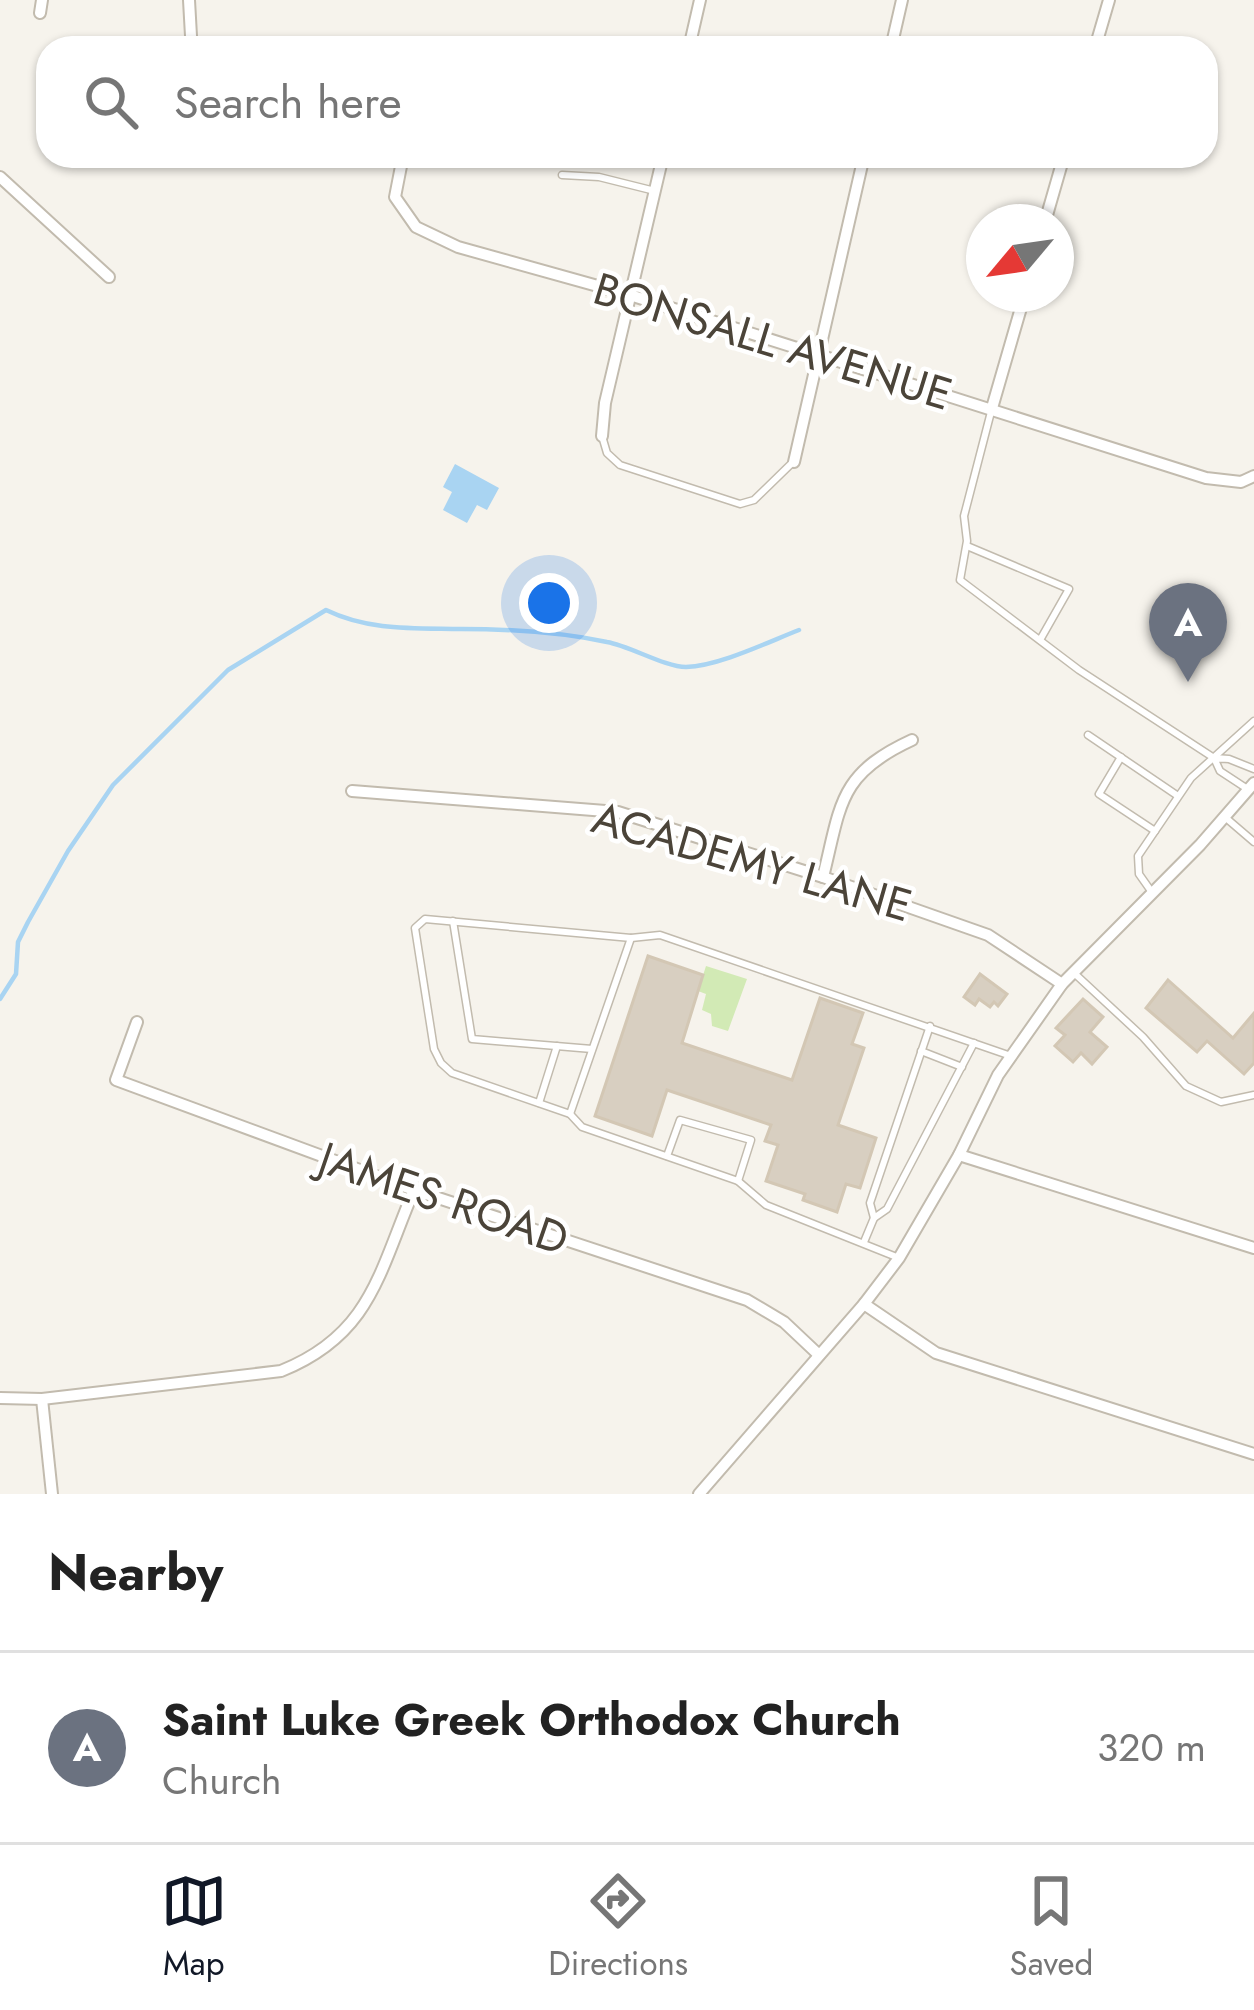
<!DOCTYPE html>
<html lang="en">
<head>
<meta charset="utf-8">
<style>
	:root { --surface:#fff; --page:#f6f6f6; --text:#222; --muted:#767676; --line:#e0e0e0; --accent:#111827 }
	body { margin:0; font-family:Jost,sans-serif; background:var(--page); color:var(--text) }
	.compass { position:absolute; left:966px; top:204px; width:108px; height:108px; border-radius:50%; background:var(--surface); box-shadow:0 3px 9px #0004; rotate:241deg }
	.you { position:absolute; left:549px; top:603px; width:42px; height:42px; margin:-30px; border:9px solid #fff; border-radius:50%; background:#1a73e8; box-shadow:0 0 0 18px #1a73e833 }
	.badge { display:grid; place-items:center; width:78px; height:78px; border-radius:50%; background:var(--accent); color:#fff; font-size:39px; font-weight:700 }
	.pin { position:absolute; translate:-50% -99px; filter:drop-shadow(0 3px 6px #0008) }
	.pin::after { content:''; position:absolute; top:63px; width:42px; height:36px; background:inherit; clip-path:polygon(0 0,100% 0,50% 100%) }
	.list { margin:0; padding:0; list-style:none }
	h2 { display:flex; justify-content:space-between; align-items:center; height:156px; margin:0; padding:0 48px; font-size:51px }
	h2 small { font-size:39px; font-weight:400; color:var(--muted) }
	.list li { display:grid; grid-template-columns:78px 1fr auto; gap:36px; align-items:center; box-sizing:border-box; height:192px; padding:0 48px; border-top:3px solid var(--line) }
	.list b { display:block; font-size:45px; white-space:nowrap }
	.list p { margin:0; font-size:39px; white-space:nowrap; color:var(--muted) }
	.list em { font-size:39px; font-style:normal; color:var(--muted) }
	.icon { flex:none; width:66px; height:66px; fill:none; stroke:currentColor; stroke-width:2; stroke-linecap:round; stroke-linejoin:round }
	.map { position:relative; flex:none; width:1254px; height:1494px; overflow:hidden }
	.search { position:absolute; background:var(--surface); box-shadow:0 3px 9px #0004; left:36px; right:36px; top:36px; height:132px; display:flex; align-items:center; gap:30px; box-sizing:border-box; padding:0 42px; border-radius:36px; color:var(--muted); font-size:45px }
	.sheet { height:348px; background:var(--surface) }
	nav { display:flex; justify-content:space-around; align-items:center; box-sizing:border-box; height:168px; border-top:3px solid var(--line); background:var(--surface); font-size:33px; color:var(--muted) }
	nav a { display:grid; justify-items:center; gap:6px }
	nav .on { color:var(--accent) }
	.map>svg:first-child { display:block }
	.green { fill:#d2eab5 }
	.water { fill:#a9d4f2 }
	.lines { fill:none; stroke-linecap:round; stroke-linejoin:round }
	.stream { stroke:#a9d4f2; stroke-width:4.5 }
	.building { fill:#d8cfc1; stroke:#d3c7b4; stroke-width:3 }
	.service-casing { stroke:#c2bbae; stroke-width:9 }
	.minor-casing { stroke:#c2bbae; stroke-width:14 }
	.service { stroke:#fff; stroke-width:6 }
	.minor { stroke:#fff; stroke-width:10 }
	.labels { text-anchor:middle; stroke-width:9; stroke-linejoin:round; paint-order:stroke }
	.street-label { font-size:45px; fill:#4b4439; stroke:#fff }
</style>
</head>
<body>
<div class="map">
<svg width="1254" height="1494" viewBox="0 0 1254 1494">
	<rect width="100%" height="100%" fill="#f6f3ec"/>
	<!-- green -->
	<polygon class="green" points="706,966 747,979 728,1031 712,1026 711,1014 702,1010 706,994 698,991"/>
	<!-- water -->
	<polygon class="water" points="455,464 499,488 487,510 477,505 467,523 443,510 452,492 443,487"/>
	<g class="lines">
		<!-- stream -->
		<path class="stream" d="M0 999 16 974 18 942 28 922 68 851 113 785 228 670 326 610C369 631 414 628 461 629 510 629 560 632 607 642 630 646 665 667 686 667 719 666 768 642 799 630"/>
	</g>
	<!-- building -->
	<g class="building">
		<polygon points="648,956 703,975 682,1043 792,1080 820,998 863,1013 852,1044 864,1048 838,1125 876,1138 860,1188 846,1184 837,1212 803,1200 805,1194 766,1181 778,1145 765,1141 771,1125 667,1090 652,1136 595,1116"/>
		<polygon points="980,974 1007,994 998,1006 994,1002 990,1007 979,999 975,1005 964,997"/>
		<polygon points="1168,980 1233,1038 1254,1013 1254,1063 1244,1074 1207,1041 1197,1052 1146,1008"/>
		<polygon points="1083,999 1103,1017 1090,1032 1107,1047 1092,1064 1081,1053 1073,1062 1055,1046 1065,1035 1056,1028"/>
	</g>
	<g class="lines">
		<!-- service casing -->
		<g class="service-casing">
			<g id="service">
				<polyline points="562,175 599,177 655,191"/>
				<polyline points="992,408 964,516 967,541 960,580 1079,670 1214,758"/>
				<polyline points="602,436 607,453 620,465 740,504 754,500 792,463"/>
				<polyline points="967,546 1069,589 1040,640"/>
				<polyline points="1088,735 1178,796"/>
				<polyline points="1121,757 1099,794 1155,831"/>
				<polyline points="1249,790 1220,771 1214,758 1229,759 1254,769"/>
				<polyline points="1226,818 1254,842"/>
				<polyline points="1151,891 1139,874 1138,856 1191,778 1254,721"/>
				<polyline points="453,921 472,1039 592,1049"/>
				<polyline points="1074,973 1143,1037 1186,1086 1221,1102 1254,1095"/>
				<polyline points="921,1051 962,1067"/>
				<polyline points="539,1103 557,1046"/>
				<polyline points="570,1114 631,938"/>
				<polyline points="667,1156 680,1120 751,1140 738,1181"/>
				<polyline points="874,1218 887,1209 974,1043"/>
				<polyline points="864,1242 874,1218 870,1203 930,1026"/>
				<polyline points="899,1258 766,1205 738,1181 582,1127 570,1114 452,1073 441,1063 434,1049 415,928 425,919 631,938 660,935 1011,1056"/>
			</g>
		</g>
		<!-- minor casing -->
		<g class="minor-casing">
			<g id="minor">
				<polyline points="189,0 191,36"/>
				<polyline points="40,13 42,0"/>
				<polyline points="689,48 700,0"/>
				<polyline points="891,48 902,0"/>
				<polyline points="1095,48 1109,0"/>
				<polyline points="403,156 395,197 416,227 458,247 630,295 1206,478 1241,482 1254,476"/>
				<polyline points="0,177 109,277"/>
				<polyline points="1045,222 1064,156"/>
				<polyline points="992,408 1025,294"/>
				<polyline points="602,436 605,403 663,156"/>
				<polyline points="794,462 864,156"/>
				<polyline points="352,791 618,812 823,877 988,935 1062,984"/>
				<path d="M823 877C841 805 838 774 912 740"/>
				<polyline points="137,1022 116,1080 414,1190 747,1300 784,1322 819,1355"/>
				<polyline points="959,1155 1254,1248"/>
				<polyline points="864,1304 936,1353 1254,1454"/>
				<path d="M0 1398 42 1399 281 1371C371 1335 379 1272 414 1190"/>
				<polyline points="42,1399 52,1494"/>
				<polyline points="699,1494 864,1304 899,1258 959,1155 998,1075 1062,984 1200,845 1254,783"/>
			</g>
		</g>
		<!-- service -->
		<use href="#service" class="service"/>
		<!-- minor -->
		<use href="#minor" class="minor"/>
	</g>
	<g class="labels">
		<!-- street labels -->
		<g class="street-label">
			<text transform="translate(773 341) rotate(17)" y="16">BONSALL AVENUE</text>
			<text transform="translate(752 861) rotate(16)" y="16">ACADEMY LANE</text>
			<text transform="translate(444 1198) rotate(19)" y="16">JAMES ROAD</text>
		</g>
	</g>
</svg>
<svg class="compass" viewBox="-18 -18 36 36"><path d="M0-13l5 13h-10z" fill="#e53935"/><path d="M0 13l5-13h-10z" fill="#767676"/></svg>
<div class="you"></div>
<div class="pin badge" style="left:1188px;top:682px;background:#6b7280">A</div>
<div class="search"><svg class="icon" aria-label="search" viewBox="0 0 24 24"><circle cx="10" cy="10" r="6"/><path d="M15 15l6 6"/></svg>Search here</div>
</div>
<section class="sheet">
<h2>Nearby<small></small></h2>
<ul class="list">
<li><span class="badge" style="background:#6b7280">A</span><div><b>Saint Luke Greek Orthodox Church</b><p>Church</p></div><em>320 m</em></li>
</ul>
</section>
<nav>
<a class="on"><svg class="icon" aria-label="map" viewBox="0 0 24 24"><path d="M3 6l6-2 6 2 6-2v14l-6 2-6-2-6 2zM9 4v14M15 6v14"/></svg>Map</a>
<a><svg class="icon" aria-label="directions" viewBox="0 0 24 24"><path d="M12 3l9 9-9 9-9-9zM9 14v-3h6M13 9l2 2-2 2"/></svg>Directions</a>
<a><svg class="icon" aria-label="saved" viewBox="0 0 24 24"><path d="M7 4h10v16l-5-4-5 4z"/></svg>Saved</a>
</nav>
</body>
</html>
